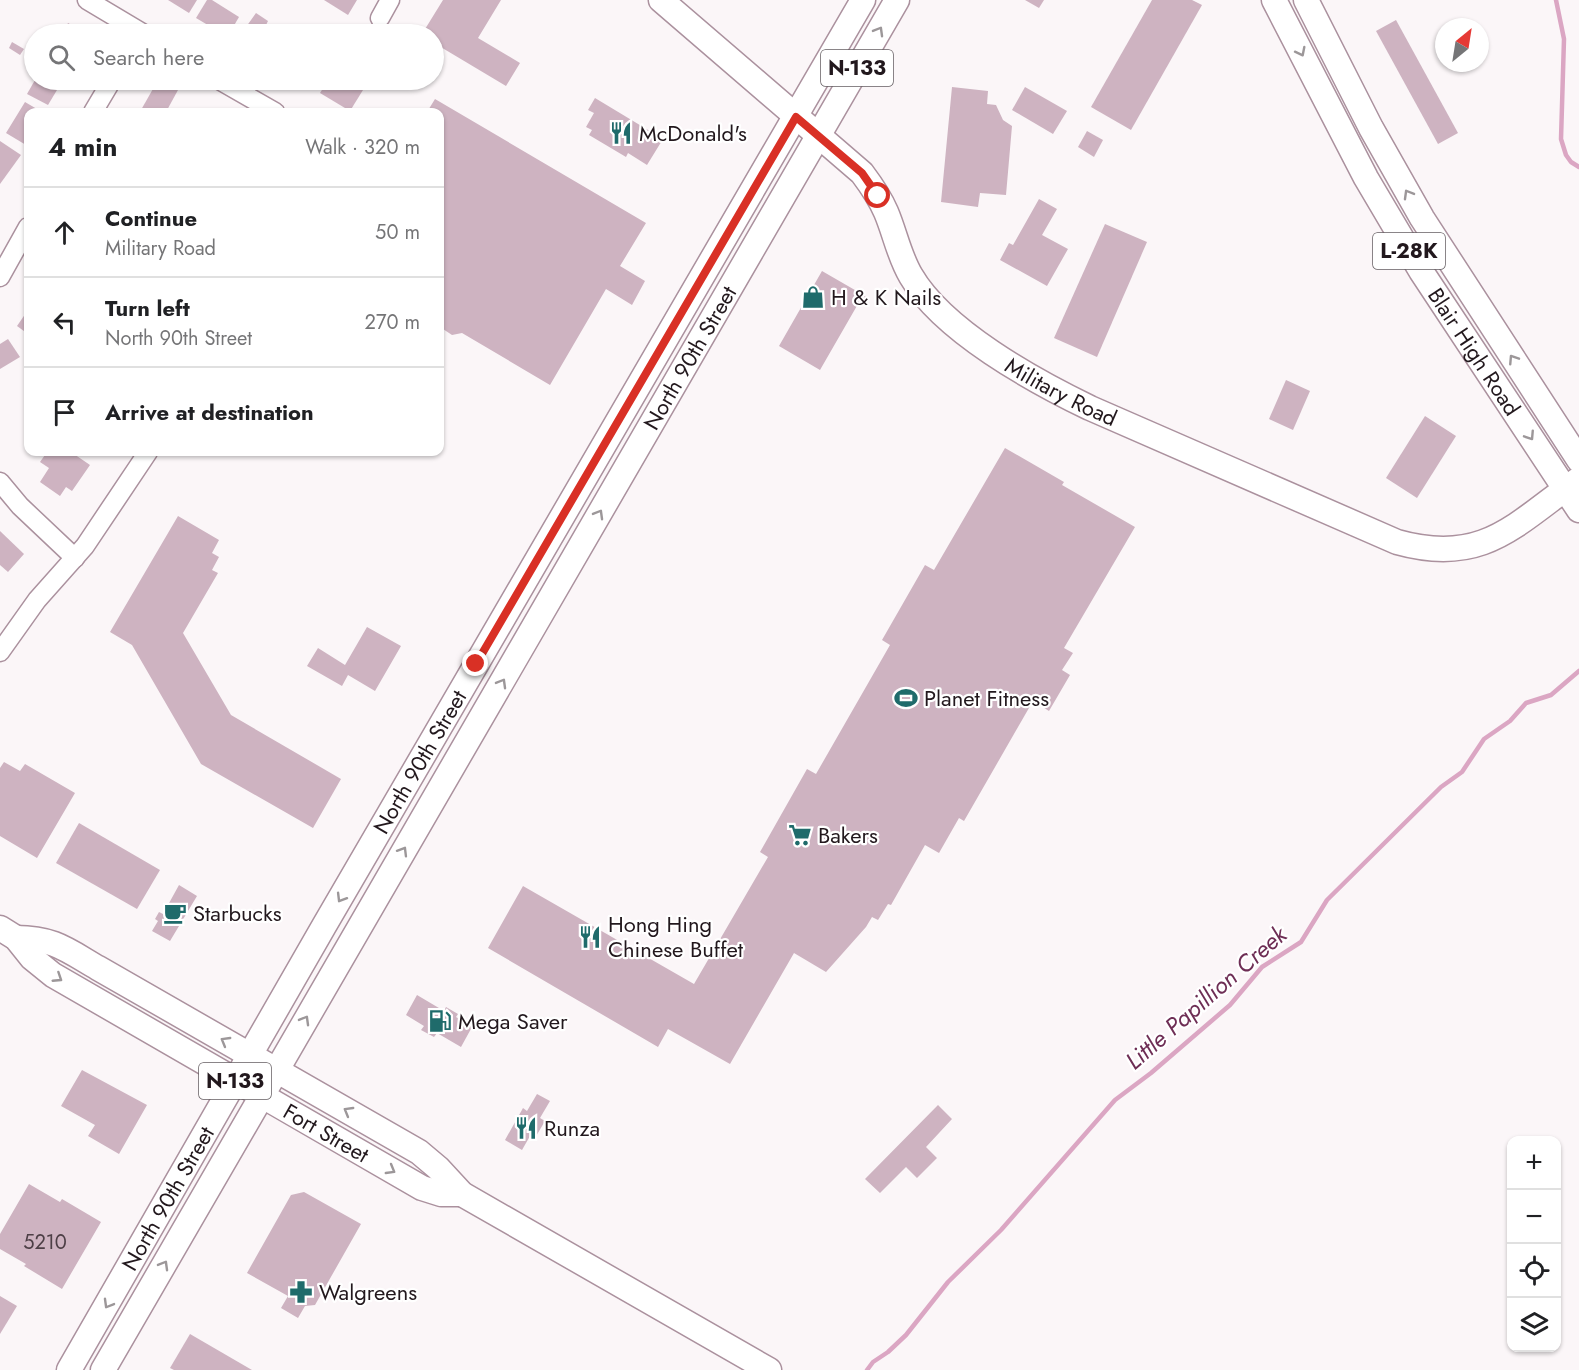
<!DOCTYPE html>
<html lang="en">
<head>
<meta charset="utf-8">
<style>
	:root { --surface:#fff; --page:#f2f2f2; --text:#202124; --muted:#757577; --line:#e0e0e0 }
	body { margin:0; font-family:Jost,sans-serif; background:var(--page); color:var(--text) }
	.controls { position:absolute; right:18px; bottom:18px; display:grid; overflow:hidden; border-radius:12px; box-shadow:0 2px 4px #0004 }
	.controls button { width:54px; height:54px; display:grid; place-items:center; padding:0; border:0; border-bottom:2px solid var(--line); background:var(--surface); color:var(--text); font:30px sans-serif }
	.compass { position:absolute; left:1435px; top:18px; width:54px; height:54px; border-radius:50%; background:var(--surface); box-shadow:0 2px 4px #0004; rotate:30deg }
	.stop { position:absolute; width:18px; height:18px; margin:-14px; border:4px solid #d93025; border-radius:50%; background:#fff }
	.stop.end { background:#d93025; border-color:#fff; box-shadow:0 2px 6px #0008 }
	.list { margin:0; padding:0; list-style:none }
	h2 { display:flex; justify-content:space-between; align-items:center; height:78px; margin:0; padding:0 24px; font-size:26px }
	h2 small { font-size:20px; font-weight:400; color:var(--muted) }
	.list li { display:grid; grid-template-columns:39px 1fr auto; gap:18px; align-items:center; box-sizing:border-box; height:90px; padding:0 24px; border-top:2px solid var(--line) }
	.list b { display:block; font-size:22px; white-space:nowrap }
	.list p { margin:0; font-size:20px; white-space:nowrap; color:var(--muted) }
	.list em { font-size:20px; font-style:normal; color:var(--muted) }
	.icon { flex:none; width:33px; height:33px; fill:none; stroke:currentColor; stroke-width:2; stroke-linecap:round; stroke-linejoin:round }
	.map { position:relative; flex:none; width:1579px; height:1370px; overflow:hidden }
	.search { position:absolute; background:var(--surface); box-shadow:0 2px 4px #0004; left:24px; top:24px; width:420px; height:66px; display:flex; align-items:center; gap:15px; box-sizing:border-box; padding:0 21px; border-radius:33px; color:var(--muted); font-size:22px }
	.panel { position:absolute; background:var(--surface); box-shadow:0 2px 4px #0004; left:24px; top:108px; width:420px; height:348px; border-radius:12px }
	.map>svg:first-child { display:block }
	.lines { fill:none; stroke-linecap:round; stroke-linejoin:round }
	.stream { stroke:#dba6c3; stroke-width:4.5 }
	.building { fill:#ceb3c1 }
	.minor-casing { stroke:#ab919e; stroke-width:21 }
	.major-casing { stroke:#ab919e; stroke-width:27 }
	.minor { stroke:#fff; stroke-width:18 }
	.major { stroke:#fff; stroke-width:24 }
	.oneway { stroke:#9c9799 }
	.route { stroke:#d93025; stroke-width:8 }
	.labels { text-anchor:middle; stroke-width:4.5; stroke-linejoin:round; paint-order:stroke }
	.number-label { font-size:20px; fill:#4d3f46 }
	.shield { fill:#fff; stroke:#645d61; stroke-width:1.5 }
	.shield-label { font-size:21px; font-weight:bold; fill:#22181d }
	.poi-label { font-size:22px; fill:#22181d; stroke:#fff; text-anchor:start }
	.street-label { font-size:22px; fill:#22181d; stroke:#fff }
	.water-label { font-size:24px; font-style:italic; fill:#6e2e55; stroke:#fff }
</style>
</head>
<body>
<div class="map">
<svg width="1579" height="1370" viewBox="0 0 1579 1370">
	<rect width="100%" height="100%" fill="#fbf6f8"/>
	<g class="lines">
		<!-- stream -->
		<g class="stream">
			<polyline points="1556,0 1564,39 1561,139 1566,155 1571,162 1579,167"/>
			<polyline points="867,1370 873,1362 888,1352 906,1335 948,1282 1001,1230 1115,1100 1151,1073 1230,1005 1262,967 1301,942 1327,900 1441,787 1462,772 1484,739 1510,721 1526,703 1551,695 1579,671"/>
		</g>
	</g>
	<!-- building -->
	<g class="building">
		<polygon points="168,0 197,0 189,13"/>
		<polygon points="207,0 212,0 239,17 229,34 223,34 196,18"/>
		<polygon points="324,0 357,0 348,15"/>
		<polygon points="443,0 501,0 478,38 520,63 506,86 434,43 434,34 422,34"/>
		<polygon points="1025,0 1044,0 1039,8"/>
		<polygon points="1152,0 1192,0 1202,5 1131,130 1091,107"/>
		<polygon points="256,13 268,21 263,31 269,34 241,34"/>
		<polygon points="1396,20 1458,133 1438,144 1376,31"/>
		<polygon points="68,23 88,34 61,34 57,32 61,24 66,27"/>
		<polygon points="12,42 24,49 20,55 9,48"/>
		<polygon points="35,80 63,80 48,105 27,94"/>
		<polygon points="158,80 178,90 166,112 146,112 141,110"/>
		<polygon points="299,80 312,80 309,86"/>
		<polygon points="328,80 346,80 363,90 350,111 320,93"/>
		<polygon points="952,87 988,91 987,104 996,105 1003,120 1012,126 1006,195 980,193 978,207 941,202"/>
		<polygon points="1025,87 1067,111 1053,134 1012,110"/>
		<polygon points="595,98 663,139 647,165 628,153 626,157 589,135 592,130 586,127 594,113 588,110"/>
		<polygon points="435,99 646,223 620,266 645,281 632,305 606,289 550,385 462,333 452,335 440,327 440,112 427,112"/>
		<polygon points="25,102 42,112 28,112 28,140 26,145 6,133"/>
		<polygon points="1087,131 1103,140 1094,157 1078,147"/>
		<polygon points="0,141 21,155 0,184"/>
		<polygon points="1039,199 1057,209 1042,235 1068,249 1047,286 1000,260 1009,243 1013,245"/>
		<polygon points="1105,224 1147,242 1097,357 1054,338"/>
		<polygon points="822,271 867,297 861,306 858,304 820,370 779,346"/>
		<polygon points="28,310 28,334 17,326"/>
		<polygon points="8,339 20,357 0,369 0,344"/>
		<polygon points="1286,380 1310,391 1293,430 1269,419"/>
		<polygon points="1425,416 1456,436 1417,498 1386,478"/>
		<polygon points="1005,448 1064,482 1062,485 1135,527 1064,648 1073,653 1062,670 1070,675 1049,711 1033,701 964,821 959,818 939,853 925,845 891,905 888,904 878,920 872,917 866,927 826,972 794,953 730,1064 668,1029 658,1047 488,948 523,886 694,984 768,857 760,852 807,769 816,774 890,645 882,640 925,565 934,570"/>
		<polygon points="47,452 58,452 65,456 71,452 90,465 72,491 66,487 60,496 40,482 49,468 40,462"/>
		<polygon points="178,516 219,540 212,553 219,557 212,570 218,573 183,633 231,715 341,779 313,828 201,764 132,645 110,632"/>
		<polygon points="0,531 24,554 8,572 0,565"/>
		<polygon points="367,627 401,646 375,691 348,675 342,686 307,666 318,648 345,665"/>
		<polygon points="4,762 20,771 25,764 75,793 37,858 0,836 0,768"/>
		<polygon points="79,823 160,870 137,909 56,863"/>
		<polygon points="179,885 197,896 170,941 152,931 158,921 155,919 159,912 163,914"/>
		<polygon points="417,995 444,1011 446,1007 458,1014 456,1017 472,1027 461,1047 437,1033 434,1037 421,1030 424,1026 406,1015"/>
		<polygon points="82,1070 147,1105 119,1154 88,1136 95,1125 61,1106"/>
		<polygon points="537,1094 550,1101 540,1118 545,1121 535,1138 530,1136 522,1150 505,1140 523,1108 527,1111"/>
		<polygon points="938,1105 952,1119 926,1147 937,1158 917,1178 906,1167 880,1193 865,1179"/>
		<polygon points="29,1184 60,1202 62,1199 101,1222 62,1289 24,1266 26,1264 0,1249 0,1234"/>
		<polygon points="304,1192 361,1224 315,1305 305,1306 298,1318 281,1308 288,1296 247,1273 291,1195"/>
		<polygon points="0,1296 17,1306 0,1334"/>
		<polygon points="190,1334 252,1370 174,1370 170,1368"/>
	</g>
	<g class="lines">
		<!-- minor casing -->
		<g class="minor-casing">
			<g id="minor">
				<polyline points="87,0 144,34"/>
				<polyline points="380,18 390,0"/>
				<polyline points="219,80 275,112"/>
				<polyline points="93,112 112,80"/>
				<polyline points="0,277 28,227"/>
				<polyline points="0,482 20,506 75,558"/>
				<polyline points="0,652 37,600 85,546 148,452"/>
			</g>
		</g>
		<!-- major casing -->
		<g class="major-casing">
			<g id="major">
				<path id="s1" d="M661 0 862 173C871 185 880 198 886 212 895 233 899 256 911 276 943 331 1034 381 1090 408L1397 542C1483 566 1514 525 1579 479"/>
				<path id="s2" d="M1274 0 1366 178 1421 271 1579 510"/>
				<polyline points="1306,0 1371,128 1422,218 1579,460"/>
				<path id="s3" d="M0 928 16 938 32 958 53 975 422 1188 441 1194H462"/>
				<path d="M16 938C54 938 67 950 98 968L419 1152 438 1168 462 1194 769 1370"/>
				<path id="s4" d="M69 1370 324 926 863 0"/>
				<path id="s5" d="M103 1370 897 0"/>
			</g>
		</g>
		<!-- minor -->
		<use href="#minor" class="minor"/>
		<!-- major -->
		<use href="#major" class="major"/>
	</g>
	<!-- one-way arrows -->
	<defs><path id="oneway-chevron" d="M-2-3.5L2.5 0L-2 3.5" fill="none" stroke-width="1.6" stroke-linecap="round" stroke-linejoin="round" transform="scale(1.5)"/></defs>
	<g class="oneway">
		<use href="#oneway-chevron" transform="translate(879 31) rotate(-60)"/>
		<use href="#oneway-chevron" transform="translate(1301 52) rotate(63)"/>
		<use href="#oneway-chevron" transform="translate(1408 194) rotate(-120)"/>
		<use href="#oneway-chevron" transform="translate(1513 359) rotate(-123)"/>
		<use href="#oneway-chevron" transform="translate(1530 436) rotate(57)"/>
		<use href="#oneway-chevron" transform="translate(599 514) rotate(-60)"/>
		<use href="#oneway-chevron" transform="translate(502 683) rotate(-60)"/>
		<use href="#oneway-chevron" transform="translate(403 851) rotate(-59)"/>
		<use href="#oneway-chevron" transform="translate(341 898) rotate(121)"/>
		<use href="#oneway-chevron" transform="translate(58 978) rotate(33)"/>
		<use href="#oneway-chevron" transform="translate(305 1020) rotate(-60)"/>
		<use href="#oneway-chevron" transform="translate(225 1041) rotate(-150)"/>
		<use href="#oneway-chevron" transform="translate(348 1111) rotate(-150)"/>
		<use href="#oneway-chevron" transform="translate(391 1170) rotate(30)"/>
		<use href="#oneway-chevron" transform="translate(164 1265) rotate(-60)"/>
		<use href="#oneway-chevron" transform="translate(108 1304) rotate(120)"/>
	</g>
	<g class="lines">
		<!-- route -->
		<polyline class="route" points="476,664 796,117 862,173 878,196"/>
	</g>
	<!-- icons -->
	<defs>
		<g id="restaurant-bare" transform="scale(1.8)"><path d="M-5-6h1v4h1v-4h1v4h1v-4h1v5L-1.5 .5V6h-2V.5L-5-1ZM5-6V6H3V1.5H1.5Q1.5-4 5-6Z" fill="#1f6b6b" stroke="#fff" stroke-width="2.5" paint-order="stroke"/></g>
		<g id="shop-bare" transform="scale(1.8)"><path d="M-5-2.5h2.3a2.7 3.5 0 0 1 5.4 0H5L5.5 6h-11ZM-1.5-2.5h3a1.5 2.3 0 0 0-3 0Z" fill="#1f6b6b" stroke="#fff" stroke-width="2.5" paint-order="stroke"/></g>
		<g id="stadium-bare" transform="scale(1.8)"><path d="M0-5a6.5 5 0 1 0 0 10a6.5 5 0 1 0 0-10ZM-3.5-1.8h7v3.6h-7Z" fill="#1f6b6b" stroke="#fff" stroke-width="2.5" paint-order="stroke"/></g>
		<g id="supermarket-bare" transform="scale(1.8)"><path d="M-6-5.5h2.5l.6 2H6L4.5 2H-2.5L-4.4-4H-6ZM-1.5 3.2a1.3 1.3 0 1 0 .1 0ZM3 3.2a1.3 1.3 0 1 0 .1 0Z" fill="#1f6b6b" stroke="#fff" stroke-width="2.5" paint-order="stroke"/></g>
		<g id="cafe-bare" transform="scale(1.8)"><path d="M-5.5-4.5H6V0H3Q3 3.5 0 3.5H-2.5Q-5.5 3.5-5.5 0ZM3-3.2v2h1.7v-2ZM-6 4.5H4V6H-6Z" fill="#1f6b6b" stroke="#fff" stroke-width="2.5" paint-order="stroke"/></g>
		<g id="fuel-bare" transform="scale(1.8)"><path d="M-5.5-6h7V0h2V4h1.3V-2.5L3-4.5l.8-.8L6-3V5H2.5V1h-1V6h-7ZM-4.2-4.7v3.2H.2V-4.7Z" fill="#1f6b6b" stroke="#fff" stroke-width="2.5" paint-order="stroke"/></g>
		<g id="pharmacy-bare" transform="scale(1.8)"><path d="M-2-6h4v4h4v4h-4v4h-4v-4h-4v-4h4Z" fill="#1f6b6b" stroke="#fff" stroke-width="2.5" paint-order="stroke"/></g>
	</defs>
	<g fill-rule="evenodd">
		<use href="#restaurant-bare" x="621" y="133"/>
		<use href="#shop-bare" x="813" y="297"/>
		<use href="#stadium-bare" x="906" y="698"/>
		<use href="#supermarket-bare" x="800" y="835"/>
		<use href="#cafe-bare" x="175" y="913"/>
		<use href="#restaurant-bare" x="590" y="937"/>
		<use href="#fuel-bare" x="440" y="1021"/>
		<use href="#restaurant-bare" x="526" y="1128"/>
		<use href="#pharmacy-bare" x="301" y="1292"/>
	</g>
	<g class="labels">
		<!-- number labels -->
		<g class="number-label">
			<text x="45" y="1249">5210</text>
		</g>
		<!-- shield labels -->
		<g class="shield">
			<rect x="821" y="50" width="72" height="36" rx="4.5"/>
			<rect x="1373" y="233" width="72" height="36" rx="4.5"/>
			<rect x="199" y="1063" width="72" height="36" rx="4.5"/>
		</g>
		<g class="shield-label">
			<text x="857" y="75">N-133</text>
			<text x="1409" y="258">L-28K</text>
			<text x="235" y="1088">N-133</text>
		</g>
		<!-- poi labels -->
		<g class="poi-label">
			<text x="639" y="141">McDonald's</text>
			<text x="831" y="305">H &amp; K Nails</text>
			<text x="924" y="706">Planet Fitness</text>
			<text x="818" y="843">Bakers</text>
			<text x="193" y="921">Starbucks</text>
			<text x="608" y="932">Hong Hing<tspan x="608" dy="25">Chinese Buffet</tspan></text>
			<text x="458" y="1029">Mega Saver</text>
			<text x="544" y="1136">Runza</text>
			<text x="319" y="1300">Walgreens</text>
		</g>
		<!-- street labels -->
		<g class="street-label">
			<text dy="8" stroke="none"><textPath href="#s2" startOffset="405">Blair High Road</textPath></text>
			<text dy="8" stroke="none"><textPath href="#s5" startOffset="1170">North 90th Street</textPath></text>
			<text dy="8" stroke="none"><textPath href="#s1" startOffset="572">Military Road</textPath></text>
			<text dy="8" stroke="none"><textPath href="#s4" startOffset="702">North 90th Street</textPath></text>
			<text dy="8" stroke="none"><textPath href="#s3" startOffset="387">Fort Street</textPath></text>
			<text dy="8" stroke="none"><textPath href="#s4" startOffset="198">North 90th Street</textPath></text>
		</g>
		<!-- water labels -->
		<g class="water-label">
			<text transform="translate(1206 998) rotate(-41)" y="8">Little Papillion Creek</text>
		</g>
	</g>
</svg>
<div class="controls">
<button>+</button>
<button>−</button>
<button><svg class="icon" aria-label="locate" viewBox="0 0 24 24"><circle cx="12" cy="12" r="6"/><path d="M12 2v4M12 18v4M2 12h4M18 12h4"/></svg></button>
<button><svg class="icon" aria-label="layers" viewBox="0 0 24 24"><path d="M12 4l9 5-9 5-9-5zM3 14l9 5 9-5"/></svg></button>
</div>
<svg class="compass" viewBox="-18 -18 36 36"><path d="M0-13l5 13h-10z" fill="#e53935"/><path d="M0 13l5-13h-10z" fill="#757577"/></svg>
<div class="stop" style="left:878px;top:196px"></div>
<div class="stop end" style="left:476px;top:664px"></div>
<div class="search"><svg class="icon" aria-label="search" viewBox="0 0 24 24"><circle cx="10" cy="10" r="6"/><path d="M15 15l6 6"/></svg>Search here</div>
<section class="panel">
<h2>4 min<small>Walk · 320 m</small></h2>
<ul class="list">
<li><svg class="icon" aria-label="ahead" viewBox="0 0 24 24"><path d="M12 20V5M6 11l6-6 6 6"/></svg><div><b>Continue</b><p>Military Road</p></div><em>50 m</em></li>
<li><svg class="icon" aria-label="left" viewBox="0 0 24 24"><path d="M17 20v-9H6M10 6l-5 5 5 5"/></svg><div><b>Turn left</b><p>North 90th Street</p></div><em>270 m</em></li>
<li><svg class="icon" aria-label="arrive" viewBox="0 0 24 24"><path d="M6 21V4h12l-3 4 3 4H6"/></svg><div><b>Arrive at destination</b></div></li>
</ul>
</section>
</div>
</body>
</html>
